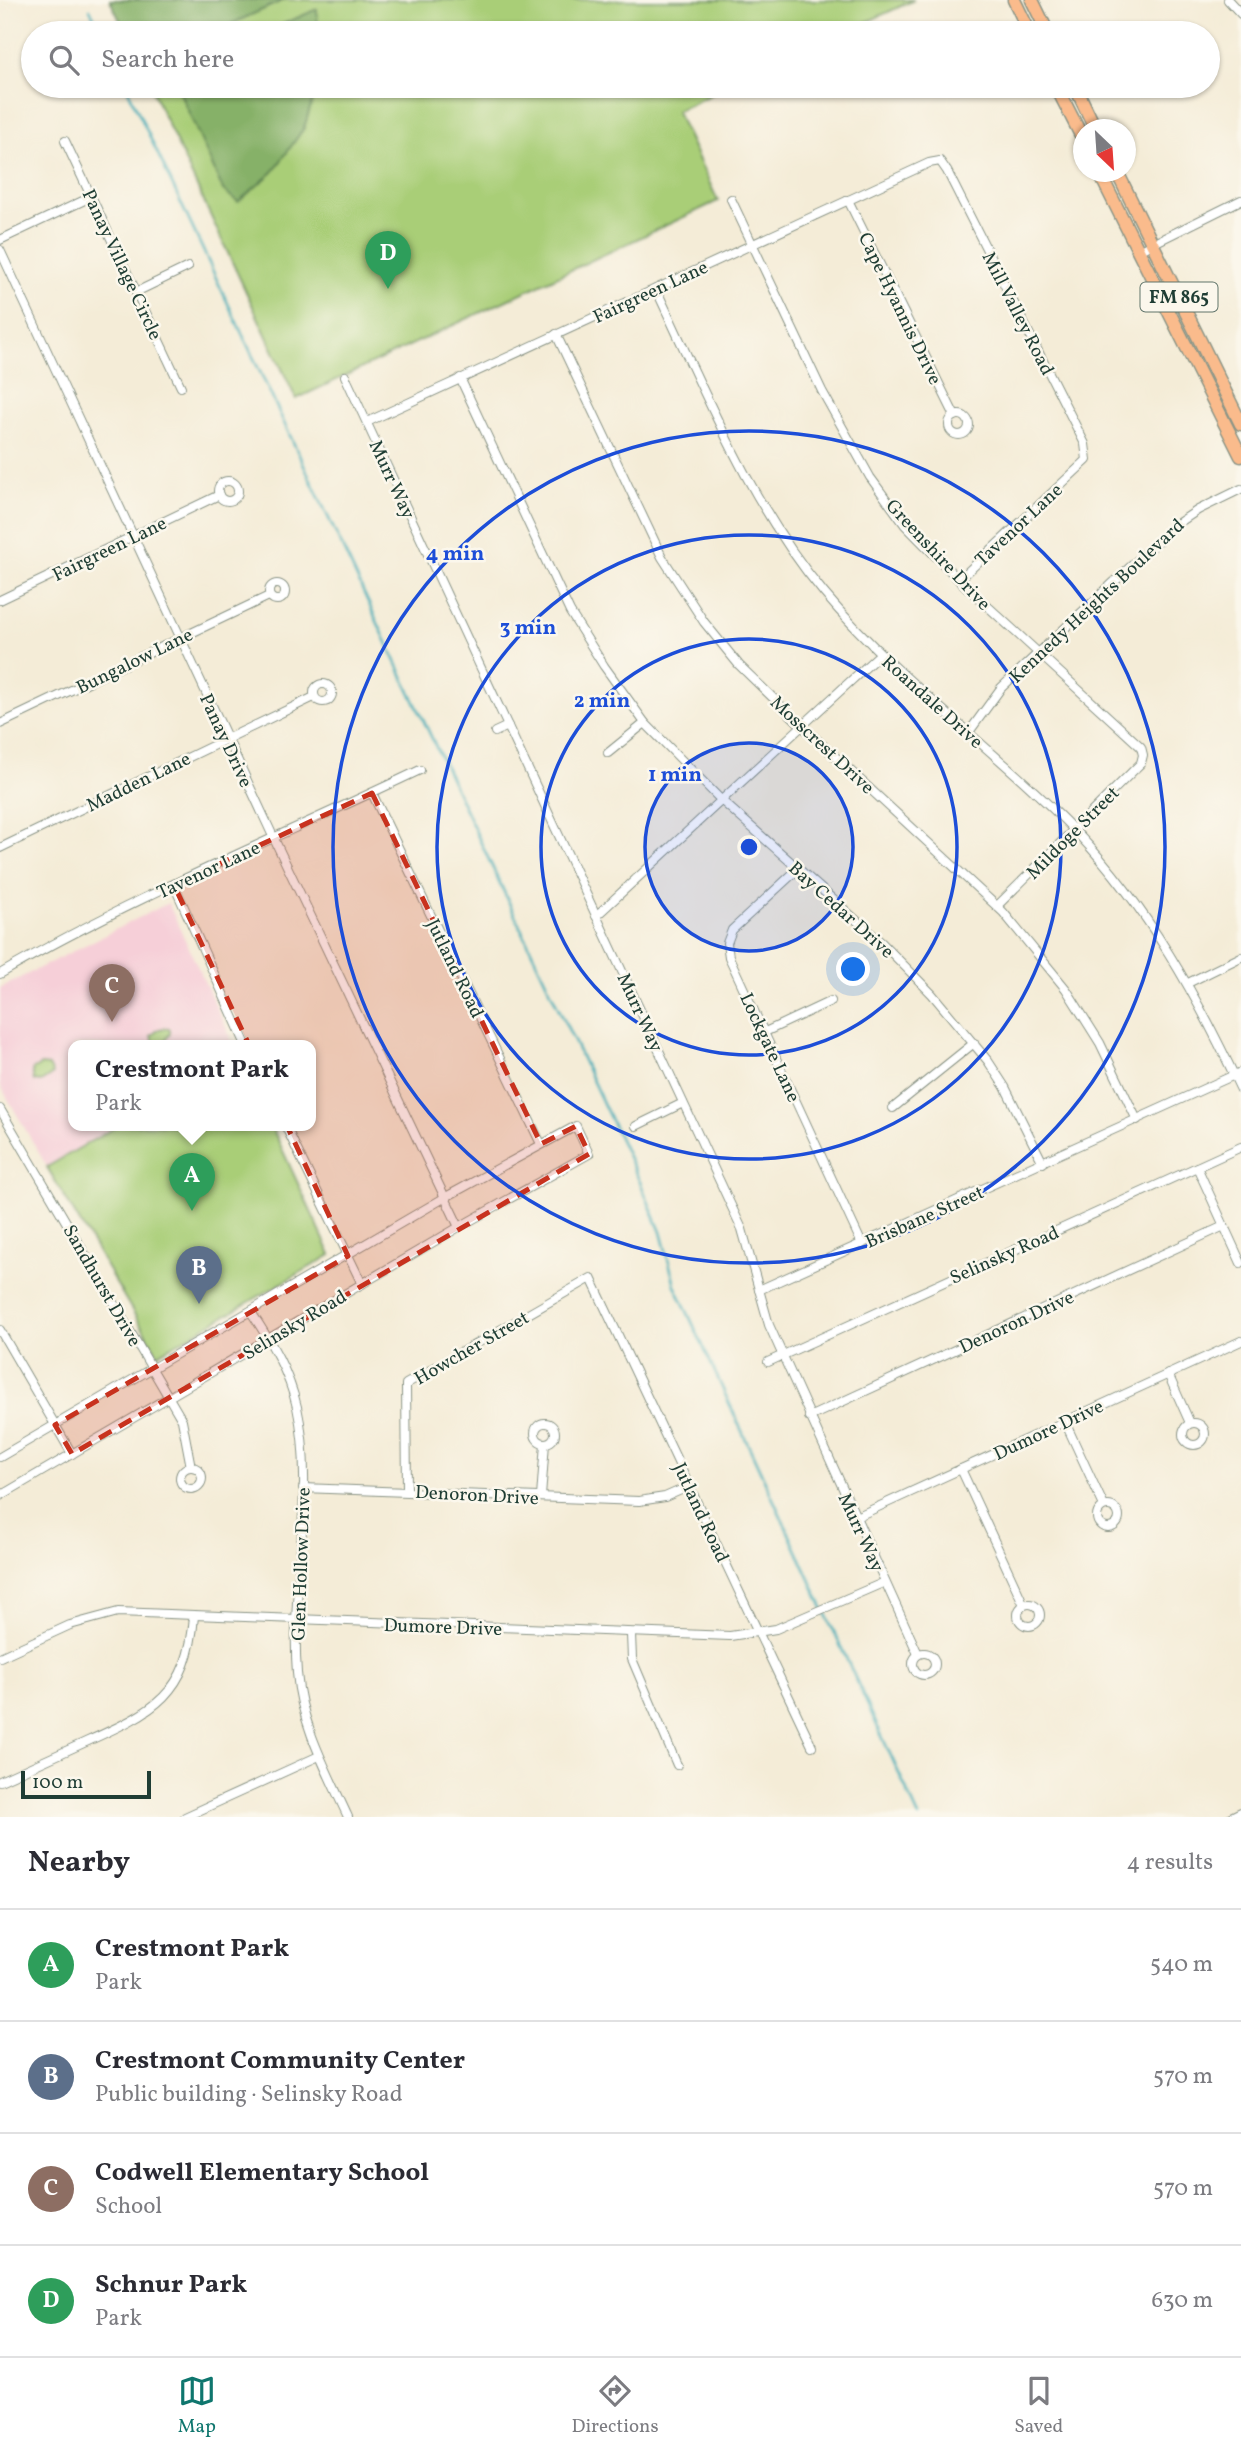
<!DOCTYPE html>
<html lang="en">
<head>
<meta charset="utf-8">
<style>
	:root { --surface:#fff; --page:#f7f7f7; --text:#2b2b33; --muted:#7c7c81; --line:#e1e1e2; --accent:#0f766e }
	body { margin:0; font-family:Vollkorn,serif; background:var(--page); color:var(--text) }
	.compass { position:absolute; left:1073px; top:119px; width:63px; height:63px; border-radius:50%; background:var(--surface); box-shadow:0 2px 5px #0004; rotate:155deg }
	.scale { position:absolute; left:21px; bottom:18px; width:130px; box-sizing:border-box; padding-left:7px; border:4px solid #1f3d34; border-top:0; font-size:19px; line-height:24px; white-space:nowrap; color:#1f3d34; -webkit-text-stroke:5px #fbf7ec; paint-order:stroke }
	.you { position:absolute; left:854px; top:970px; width:24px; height:24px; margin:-18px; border:5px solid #fff; border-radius:50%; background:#1a73e8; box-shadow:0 0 0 10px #1a73e833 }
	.badge { display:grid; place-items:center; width:46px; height:46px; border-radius:50%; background:var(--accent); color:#fff; font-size:23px; font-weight:700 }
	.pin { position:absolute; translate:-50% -58px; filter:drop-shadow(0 2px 4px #0008) }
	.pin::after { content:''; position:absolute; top:37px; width:24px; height:21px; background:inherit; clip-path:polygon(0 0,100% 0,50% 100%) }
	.popup { position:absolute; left:68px; top:1040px; width:248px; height:91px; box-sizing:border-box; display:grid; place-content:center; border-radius:14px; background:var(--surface); filter:drop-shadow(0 2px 5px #0005); font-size:23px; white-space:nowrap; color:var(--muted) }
	.popup b { font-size:26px; color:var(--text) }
	.popup::after { content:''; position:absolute; left:50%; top:100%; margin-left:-14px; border:14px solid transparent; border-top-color:var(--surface) }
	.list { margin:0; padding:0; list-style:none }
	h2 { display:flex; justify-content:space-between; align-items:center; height:91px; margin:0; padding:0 28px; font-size:30px }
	h2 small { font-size:23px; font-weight:400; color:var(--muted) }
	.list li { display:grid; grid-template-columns:46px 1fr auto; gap:21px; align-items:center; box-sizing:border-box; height:112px; padding:0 28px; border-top:2px solid var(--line) }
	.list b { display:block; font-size:26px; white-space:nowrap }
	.list p { margin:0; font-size:23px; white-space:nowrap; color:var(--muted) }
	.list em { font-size:23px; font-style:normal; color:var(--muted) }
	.icon { flex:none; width:38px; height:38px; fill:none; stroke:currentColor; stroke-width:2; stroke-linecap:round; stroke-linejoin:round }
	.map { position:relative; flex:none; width:1241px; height:1817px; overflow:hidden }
	.search { position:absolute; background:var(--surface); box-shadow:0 2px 5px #0004; left:21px; right:21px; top:21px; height:77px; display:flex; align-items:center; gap:18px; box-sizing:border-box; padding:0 24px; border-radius:38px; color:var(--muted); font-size:26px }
	.sheet { height:539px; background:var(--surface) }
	nav { display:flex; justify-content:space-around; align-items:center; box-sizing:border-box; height:98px; border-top:2px solid var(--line); background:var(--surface); font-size:19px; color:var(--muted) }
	nav a { display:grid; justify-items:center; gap:4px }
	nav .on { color:var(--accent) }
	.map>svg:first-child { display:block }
	.built { fill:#f6cfd8 }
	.green { fill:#a9ce77; stroke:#648656; stroke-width:2 }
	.forest { fill:#86b168; stroke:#52774e; stroke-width:2 }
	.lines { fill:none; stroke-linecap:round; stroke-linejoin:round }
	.stream { stroke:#3cacb8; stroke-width:2.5 }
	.street-casing { stroke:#8a9486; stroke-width:10 }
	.primary-casing { stroke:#8a9486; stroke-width:15 }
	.street { stroke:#fff; stroke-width:8 }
	.primary { stroke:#fabb8c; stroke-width:12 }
	.marked { fill:#c8321e; fill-opacity:0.2; stroke:#c8321e; stroke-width:5; stroke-dasharray:14 9; stroke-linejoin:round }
	.ring { fill:none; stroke:#1d4ed8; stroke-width:3.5 }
	.labels { text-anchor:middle; stroke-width:5; stroke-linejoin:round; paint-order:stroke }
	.shield { fill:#fbf7ec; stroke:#61756b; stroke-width:2 }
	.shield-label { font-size:18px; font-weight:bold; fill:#1f3d34 }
	.street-label { font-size:19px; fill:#1f3d34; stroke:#fbf7ec }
	.centre { fill:#1d4ed8; stroke:#fbf7ec; stroke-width:3.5 }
	.ring-label { font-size:21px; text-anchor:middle; font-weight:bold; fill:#1d4ed8; stroke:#fbf7ec; stroke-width:5; stroke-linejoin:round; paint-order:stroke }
</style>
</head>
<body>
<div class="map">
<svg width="1241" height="1817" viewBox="0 0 1241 1817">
	<rect width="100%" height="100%" fill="#fbf7ec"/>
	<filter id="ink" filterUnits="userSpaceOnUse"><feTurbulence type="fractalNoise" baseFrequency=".0143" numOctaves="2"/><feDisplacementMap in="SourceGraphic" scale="14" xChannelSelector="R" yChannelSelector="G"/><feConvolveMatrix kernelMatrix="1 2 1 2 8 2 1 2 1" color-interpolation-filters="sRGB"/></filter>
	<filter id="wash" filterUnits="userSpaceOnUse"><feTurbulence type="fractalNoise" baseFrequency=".00686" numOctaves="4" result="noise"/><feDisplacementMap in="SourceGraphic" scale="28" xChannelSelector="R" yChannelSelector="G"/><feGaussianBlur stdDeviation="1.57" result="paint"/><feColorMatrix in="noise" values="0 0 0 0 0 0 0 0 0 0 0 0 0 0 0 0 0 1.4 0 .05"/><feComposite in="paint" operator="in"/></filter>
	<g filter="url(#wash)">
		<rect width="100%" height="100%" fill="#f4ecd7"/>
		<!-- built -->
		<polygon class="built" points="168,903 234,1045 73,1045 73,1125 119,1125 47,1167 0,1085 0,988"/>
		<!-- green -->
		<g class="green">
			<polygon points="284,0 914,0 843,33 211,33"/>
			<polygon points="150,86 729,86 676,111 718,201 296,399"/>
			<polygon points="166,1028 170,1029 170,1034 161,1045 155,1045 151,1036 159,1029"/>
			<polygon points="41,1065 49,1066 53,1074 41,1082 34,1081 32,1070"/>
			<polygon points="119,1125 271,1125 331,1255 158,1354 47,1167"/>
		</g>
		<!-- forest -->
		<g class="forest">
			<polygon points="110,0 284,0 211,33 126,33"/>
			<polygon points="317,9 318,33 263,33"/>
			<polygon points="177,86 317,86 304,128 273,172 238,202 223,190"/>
		</g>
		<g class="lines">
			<!-- stream -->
			<g class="stream">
				<polyline points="90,9 101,33"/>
				<polyline points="126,86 640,1182 661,1232 675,1285 919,1817"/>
			</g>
		</g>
	</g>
	<g filter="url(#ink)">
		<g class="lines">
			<!-- street casing -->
			<g class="street-casing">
				<g id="street">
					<polyline points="1228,0 1241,14"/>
					<polyline points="65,141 181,387"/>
					<polyline points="731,199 822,391 870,477 905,525 959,580 1141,747 1143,755 1141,763 997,906"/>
					<polyline points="848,200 955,416"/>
					<polyline points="0,240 91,197"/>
					<polyline points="0,250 277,845 459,1227"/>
					<polyline points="1138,251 1241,200"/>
					<path d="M656 289C706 394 749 503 824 593 899 682 996 749 1077 833 1148 907 1198 998 1241 1090"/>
					<polyline points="136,292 188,267"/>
					<polyline points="556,334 662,557 704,622 739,665 801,725 1003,912 1066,989 1100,1043 1137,1120"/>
					<polyline points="345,376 742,1229 769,1325 918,1654"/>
					<polyline points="460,378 570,612 604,666 645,723 721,800 882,943 932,994 988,1061 1005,1087 1043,1163"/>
					<circle cx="959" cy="425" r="10"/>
					<polyline points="367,422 929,163 940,161 947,171 1085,444 1087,460 959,580"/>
					<circle cx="228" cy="491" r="10"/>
					<circle cx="277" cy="592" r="8"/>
					<polyline points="0,600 219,495"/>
					<circle cx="323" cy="693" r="9"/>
					<polyline points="0,724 269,596"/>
					<polyline points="495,732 508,726"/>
					<polyline points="969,732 1001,688 1174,526 1198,510 1241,489"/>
					<polyline points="608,753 645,723"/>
					<polyline points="372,793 541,1144"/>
					<polyline points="0,848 314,697"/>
					<polyline points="798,869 732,930 727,943 729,957 862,1244"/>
					<polyline points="174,885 246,1045"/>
					<polyline points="596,916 880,654"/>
					<path d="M0 974C134 896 280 837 420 770"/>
					<polyline points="1188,983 1241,957"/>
					<polyline points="765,1032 831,1001"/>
					<polyline points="893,1108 974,1043"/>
					<polyline points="0,1109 182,1420 191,1467"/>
					<polyline points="285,1125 362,1284"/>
					<polyline points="636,1126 683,1103"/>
					<polyline points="1197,1167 1241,1263"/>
					<polyline points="759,1290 1241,1072"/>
					<path d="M251 1312C271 1342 289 1372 297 1407 316 1490 290 1588 297 1673 301 1724 327 1771 348 1817"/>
					<polyline points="0,1330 72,1454"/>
					<polyline points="768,1362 1241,1147"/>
					<polyline points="1168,1374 1190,1423"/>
					<polyline points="809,1417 1224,1226"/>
					<polyline points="1065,1422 1104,1506"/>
					<circle cx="1194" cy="1434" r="11"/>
					<circle cx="545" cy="1433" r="10"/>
					<polyline points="0,1457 444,1198 576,1126 589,1154 459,1227 0,1496"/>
					<circle cx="191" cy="1478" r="11"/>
					<polyline points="961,1469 1024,1605"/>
					<polyline points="303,1488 639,1501 665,1497 690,1486"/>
					<polyline points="407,1491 406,1384 591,1278 812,1746"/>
					<polyline points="541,1497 545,1443"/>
					<circle cx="1108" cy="1517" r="11"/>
					<polyline points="856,1517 1241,1341"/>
					<circle cx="1029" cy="1615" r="11"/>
					<polyline points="631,1634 632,1659 677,1765"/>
					<circle cx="924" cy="1664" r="11"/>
					<polyline points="0,1657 70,1625 118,1612 730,1636 776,1629 885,1582"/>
					<path d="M0 1781C29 1768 59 1754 88 1741 154 1711 188 1695 194 1616"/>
					<polyline points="185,1817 319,1756"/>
					<polyline points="1231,1817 1241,1812"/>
				</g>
			</g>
			<!-- primary casing -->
			<g class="primary-casing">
				<g id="primary">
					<polyline points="1014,0 1030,33"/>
					<polyline points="1032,0 1048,33"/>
					<polyline points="1056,86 1084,141"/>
					<polyline points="1075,86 1096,130"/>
					<polyline points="1099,172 1241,456"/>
					<polyline points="1117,172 1241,424"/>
				</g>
			</g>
			<!-- street -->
			<use href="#street" class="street"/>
			<!-- primary -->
			<use href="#primary" class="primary"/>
		</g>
	</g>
	<!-- marked area -->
	<path class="marked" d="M372 793 541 1144 576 1126 589 1154 72 1454 55 1425 348 1256 174 885Z"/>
	<!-- distance rings -->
	<circle cx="749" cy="847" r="104" fill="#1d4ed8" fill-opacity=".12"/>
	<g class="ring">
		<circle cx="749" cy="847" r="104"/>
		<circle cx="749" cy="847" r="208"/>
		<circle cx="749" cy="847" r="312"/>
		<circle cx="749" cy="847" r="416"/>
	</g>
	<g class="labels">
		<!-- shield labels -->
		<rect class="shield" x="1140.5" y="282.5" width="77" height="29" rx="5"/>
		<g class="shield-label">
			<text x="1179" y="303">FM 865</text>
		</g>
		<!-- street labels -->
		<g class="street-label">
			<text transform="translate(123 264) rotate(65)" y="7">Panay Village Circle</text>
			<text transform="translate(650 291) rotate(-25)" y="7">Fairgreen Lane</text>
			<text transform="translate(901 308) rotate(64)" y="7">Cape Hyannis Drive</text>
			<text transform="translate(1019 313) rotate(63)" y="7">Mill Valley Road</text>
			<text transform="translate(393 479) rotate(65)" y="7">Murr Way</text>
			<text transform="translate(1018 524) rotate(-43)" y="7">Tavenor Lane</text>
			<text transform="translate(109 548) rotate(-26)" y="7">Fairgreen Lane</text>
			<text transform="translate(939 554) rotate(47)" y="7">Greenshire Drive</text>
			<text transform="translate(1096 600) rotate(-43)" y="7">Kennedy Heights Boulevard</text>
			<text transform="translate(134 660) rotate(-26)" y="7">Bungalow Lane</text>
			<text transform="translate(933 701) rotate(42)" y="7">Roandale Drive</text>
			<text transform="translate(227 740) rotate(65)" y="7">Panay Drive</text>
			<text transform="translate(823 744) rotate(43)" y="7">Mosscrest Drive</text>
			<text transform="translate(138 781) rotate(-26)" y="7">Madden Lane</text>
			<text transform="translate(1072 832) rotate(-45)" y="7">Mildoge Street</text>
			<text transform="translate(208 869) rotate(-25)" y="7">Tavenor Lane</text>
			<text transform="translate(842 909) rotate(42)" y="7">Bay Cedar Drive</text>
			<text transform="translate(456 968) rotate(64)" y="7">Jutland Road</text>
			<text transform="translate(641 1012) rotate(65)" y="7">Murr Way</text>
			<text transform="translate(771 1047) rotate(65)" y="7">Lockgate Lane</text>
			<text transform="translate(924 1216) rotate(-24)" y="7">Brisbane Street</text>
			<text transform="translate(1004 1254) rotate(-24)" y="7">Selinsky Road</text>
			<text transform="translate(103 1285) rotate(60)" y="7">Sandhurst Drive</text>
			<text transform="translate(1016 1321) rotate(-25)" y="7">Denoron Drive</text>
			<text transform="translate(294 1324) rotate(-31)" y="7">Selinsky Road</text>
			<text transform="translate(471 1347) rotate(-30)" y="7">Howcher Street</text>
			<text transform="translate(1048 1429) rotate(-25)" y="7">Dumore Drive</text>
			<text transform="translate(477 1494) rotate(3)" y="7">Denoron Drive</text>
			<text transform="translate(702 1512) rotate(65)" y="7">Jutland Road</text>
			<text transform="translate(862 1532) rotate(65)" y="7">Murr Way</text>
			<text transform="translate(300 1564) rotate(-88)" y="7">Glen Hollow Drive</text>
			<text transform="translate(443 1626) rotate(2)" y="7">Dumore Drive</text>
		</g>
	</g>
	<circle cx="749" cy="847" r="10" class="centre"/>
	<g class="ring-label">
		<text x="455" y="560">4 min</text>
		<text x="528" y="634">3 min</text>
		<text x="602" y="707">2 min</text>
		<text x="675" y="781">1 min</text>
	</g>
</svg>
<svg class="compass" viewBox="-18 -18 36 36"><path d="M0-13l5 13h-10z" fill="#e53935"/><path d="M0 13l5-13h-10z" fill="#7c7c81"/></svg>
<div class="scale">100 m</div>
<div class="you"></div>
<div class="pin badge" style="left:192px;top:1211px;background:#2e9e5b">A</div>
<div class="popup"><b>Crestmont Park</b>Park</div>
<div class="pin badge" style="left:199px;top:1304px;background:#5c6f8a">B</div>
<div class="pin badge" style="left:112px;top:1022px;background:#8d6e63">C</div>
<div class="pin badge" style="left:388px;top:289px;background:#2e9e5b">D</div>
<div class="search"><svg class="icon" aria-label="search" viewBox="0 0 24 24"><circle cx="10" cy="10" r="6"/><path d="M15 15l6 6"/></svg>Search here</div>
</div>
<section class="sheet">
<h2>Nearby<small>4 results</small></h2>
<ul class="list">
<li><span class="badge" style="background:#2e9e5b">A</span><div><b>Crestmont Park</b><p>Park</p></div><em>540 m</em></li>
<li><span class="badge" style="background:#5c6f8a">B</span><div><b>Crestmont Community Center</b><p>Public building · Selinsky Road</p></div><em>570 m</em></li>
<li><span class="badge" style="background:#8d6e63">C</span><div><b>Codwell Elementary School</b><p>School</p></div><em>570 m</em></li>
<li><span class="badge" style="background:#2e9e5b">D</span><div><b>Schnur Park</b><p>Park</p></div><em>630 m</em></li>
</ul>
</section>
<nav>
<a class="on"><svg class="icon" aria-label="map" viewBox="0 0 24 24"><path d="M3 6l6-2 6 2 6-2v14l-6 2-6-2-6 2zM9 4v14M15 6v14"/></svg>Map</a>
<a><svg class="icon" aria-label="directions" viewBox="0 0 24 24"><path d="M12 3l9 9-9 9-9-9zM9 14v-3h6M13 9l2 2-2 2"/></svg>Directions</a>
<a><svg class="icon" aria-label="saved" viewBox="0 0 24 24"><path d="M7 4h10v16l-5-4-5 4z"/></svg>Saved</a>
</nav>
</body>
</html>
